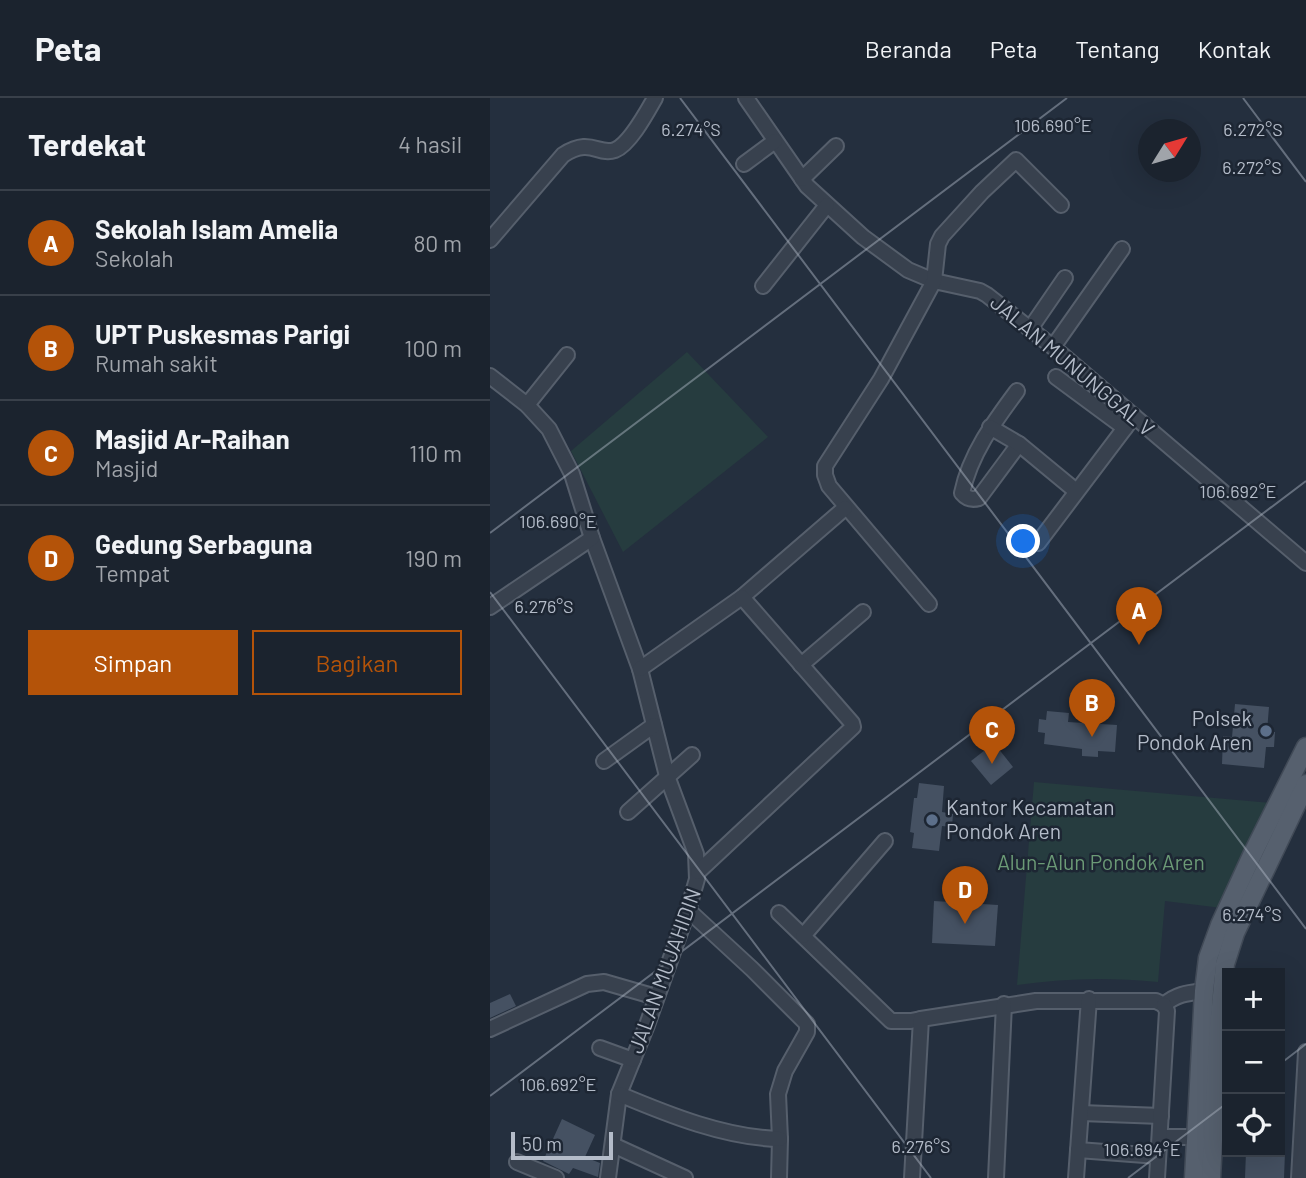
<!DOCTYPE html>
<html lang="id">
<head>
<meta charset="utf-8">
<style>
	:root { --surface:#1b232e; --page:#242b36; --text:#f1f3f6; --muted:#a0a4aa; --line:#39404a; --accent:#b45309 }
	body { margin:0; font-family:Barlow,sans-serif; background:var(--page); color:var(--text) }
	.controls { position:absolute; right:21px; bottom:21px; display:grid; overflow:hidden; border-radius:0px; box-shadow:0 7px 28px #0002 }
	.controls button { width:63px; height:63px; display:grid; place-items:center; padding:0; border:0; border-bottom:2px solid var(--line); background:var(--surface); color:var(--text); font:35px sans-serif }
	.compass { position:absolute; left:648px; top:21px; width:63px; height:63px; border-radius:50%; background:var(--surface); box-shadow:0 7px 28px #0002; rotate:53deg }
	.scale { position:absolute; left:21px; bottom:18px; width:102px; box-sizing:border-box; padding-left:7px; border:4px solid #b4bcc9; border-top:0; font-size:19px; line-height:24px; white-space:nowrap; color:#b4bcc9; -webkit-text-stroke:5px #1d2633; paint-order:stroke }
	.you { position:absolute; left:534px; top:444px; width:24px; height:24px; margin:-18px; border:5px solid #fff; border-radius:50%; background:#1a73e8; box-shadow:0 0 0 10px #1a73e833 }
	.badge { display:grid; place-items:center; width:46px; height:46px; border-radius:50%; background:var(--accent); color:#fff; font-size:23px; font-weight:700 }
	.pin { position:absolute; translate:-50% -58px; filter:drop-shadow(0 2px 4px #0008) }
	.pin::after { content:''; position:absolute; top:37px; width:24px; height:21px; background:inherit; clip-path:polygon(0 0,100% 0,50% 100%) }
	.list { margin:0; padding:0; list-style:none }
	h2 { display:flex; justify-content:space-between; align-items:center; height:91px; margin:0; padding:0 28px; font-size:30px }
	h2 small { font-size:23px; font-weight:400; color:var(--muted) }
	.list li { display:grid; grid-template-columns:46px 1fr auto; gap:21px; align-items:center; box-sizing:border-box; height:105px; padding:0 28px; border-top:2px solid var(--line) }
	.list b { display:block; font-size:26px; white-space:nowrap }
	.list p { margin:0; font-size:23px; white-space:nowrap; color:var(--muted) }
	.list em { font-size:23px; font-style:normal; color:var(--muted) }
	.actions { display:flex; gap:14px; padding:21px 28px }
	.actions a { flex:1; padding:16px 0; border:2px solid var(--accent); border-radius:0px; text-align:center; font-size:24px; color:var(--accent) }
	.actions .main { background:var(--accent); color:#fff }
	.icon { flex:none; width:38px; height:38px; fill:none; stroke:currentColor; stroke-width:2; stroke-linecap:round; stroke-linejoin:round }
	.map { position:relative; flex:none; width:816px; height:1080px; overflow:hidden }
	header { display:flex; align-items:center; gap:42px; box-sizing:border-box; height:98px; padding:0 35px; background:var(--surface); border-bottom:2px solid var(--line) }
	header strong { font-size:33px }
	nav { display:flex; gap:38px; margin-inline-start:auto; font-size:24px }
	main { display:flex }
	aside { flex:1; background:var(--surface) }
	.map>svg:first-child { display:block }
	.green { fill:#263c3f }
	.building { fill:#455162 }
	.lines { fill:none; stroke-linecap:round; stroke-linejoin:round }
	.minor-casing { stroke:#565f6c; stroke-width:18 }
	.major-casing { stroke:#414a57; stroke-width:21 }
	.minor { stroke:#38414e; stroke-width:14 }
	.major { stroke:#56606e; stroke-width:18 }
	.ticks { fill:none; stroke:#b4bcc9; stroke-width:2; stroke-opacity:0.45 }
	.service-dot { fill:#5c6f8a; stroke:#1d2633; stroke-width:2.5 }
	.labels { text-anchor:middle; stroke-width:5; stroke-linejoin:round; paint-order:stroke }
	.street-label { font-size:21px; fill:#b4bcc9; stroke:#1d2633 }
	.poi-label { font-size:21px; fill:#b4bcc9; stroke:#1d2633; text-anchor:end }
	.park-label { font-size:21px; fill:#6b9a76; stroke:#1d2633 }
	.ticks-label { font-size:18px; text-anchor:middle; fill:#b4bcc9; stroke:#1d2633; stroke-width:5; stroke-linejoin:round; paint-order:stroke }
</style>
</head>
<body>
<header>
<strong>Peta</strong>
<nav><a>Beranda</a><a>Peta</a><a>Tentang</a><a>Kontak</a></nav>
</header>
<main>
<aside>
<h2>Terdekat<small>4 hasil</small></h2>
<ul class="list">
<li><span class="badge">A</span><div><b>Sekolah Islam Amelia</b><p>Sekolah</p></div><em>80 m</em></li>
<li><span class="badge">B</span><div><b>UPT Puskesmas Parigi</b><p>Rumah sakit</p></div><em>100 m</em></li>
<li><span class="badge">C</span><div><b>Masjid Ar-Raihan</b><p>Masjid</p></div><em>110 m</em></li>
<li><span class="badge">D</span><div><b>Gedung Serbaguna</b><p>Tempat</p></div><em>190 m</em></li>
</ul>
<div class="actions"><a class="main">Simpan</a><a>Bagikan</a></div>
</aside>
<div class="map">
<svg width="816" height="1080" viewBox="0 0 816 1080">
	<rect width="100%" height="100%" fill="#242f3e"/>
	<!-- green -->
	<g class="green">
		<polygon points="197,254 278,339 133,454 81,353"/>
		<path d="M544 684 781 705 732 810 675 803 668 884C620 879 575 880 527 887Z"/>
	</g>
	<!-- building -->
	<g class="building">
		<polygon points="745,606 779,609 777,633 785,634 784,649 776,649 774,670 732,666 733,638 742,639"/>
		<polygon points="557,613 579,615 578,624 627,627 625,654 608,653 608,659 592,658 592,651 554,646 555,635 548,634 549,621 556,622"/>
		<polygon points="504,645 523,669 501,687 481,663"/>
		<polygon points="429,685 454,688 452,714 463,716 462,729 452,728 449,753 422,750 424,735 420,734 424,700 427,700"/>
		<polygon points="444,803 508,807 505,848 442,845"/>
		<polygon points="20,896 26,908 0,920 0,905"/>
		<polygon points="72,1021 105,1037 95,1059 110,1065 108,1079 83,1070 79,1076 53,1063"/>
		<polygon points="756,1054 795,1054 794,1080 755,1080"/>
	</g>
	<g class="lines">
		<!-- minor casing -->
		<g class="minor-casing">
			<g id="minor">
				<polyline points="256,0 317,88 373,139 418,172 444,183 490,193 497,197 563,249 816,465"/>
				<polyline points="254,66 285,43"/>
				<polyline points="312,81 346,48"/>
				<path d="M0 142 73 57C101 39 108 58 125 52 140 46 157 14 165 0"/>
				<polyline points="273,188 337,107"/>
				<polyline points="540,231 575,180"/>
				<polyline points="563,249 632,151"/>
				<polyline points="0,278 37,307 59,331 82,376 102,440 150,571 177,678 206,756 207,781 198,812 157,927 129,996 118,1080"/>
				<polyline points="566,279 635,330"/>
				<path d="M527 293C504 324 480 356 472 395 477 401 482 402 489 400L529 346"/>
				<polyline points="37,307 77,257"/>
				<polyline points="500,329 529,346 586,393"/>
				<polyline points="548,445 644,318"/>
				<polyline points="439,506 339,388 335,377 335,368 391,281 444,183 448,146 452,138 492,94 526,62 571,107"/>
				<polyline points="0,509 102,440"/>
				<polyline points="311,567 373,514"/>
				<polyline points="150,571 252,499 355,410"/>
				<polyline points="114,663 164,627"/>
				<polyline points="138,714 202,657"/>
				<polyline points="208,774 363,629 362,625 252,499"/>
				<polyline points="198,812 262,871 317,926 317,934 295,973 288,996 290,1041 289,1080"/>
				<polyline points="289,815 401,923 421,923 431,921"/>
				<polyline points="313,838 395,743"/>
				<path d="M674 907C686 896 698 895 714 893"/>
				<polyline points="0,931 97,886 114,884 166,899"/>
				<polyline points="110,950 143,962"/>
				<path d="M129 996C179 1017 236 1040 290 1041"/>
				<polyline points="591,1015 671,1018"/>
				<polyline points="670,1039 706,1039"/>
				<polyline points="123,1047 195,1080"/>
				<polyline points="588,1052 668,1058"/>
				<polyline points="27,1064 66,1080"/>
				<polyline points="422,1080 431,921 546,903 666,903 674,907"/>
				<polyline points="506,1080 514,906"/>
				<polyline points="586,1080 599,901"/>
				<polyline points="667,1080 677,913 674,907"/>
				<polyline points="809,1080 816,954"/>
			</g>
		</g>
		<!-- major casing -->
		<g class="major-casing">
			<g id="major">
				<polyline points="704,1080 714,893 718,860 730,827 764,753 816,649"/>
				<polyline points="721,1080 729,929 735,866 745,835 816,686"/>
			</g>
		</g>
		<!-- minor -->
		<use href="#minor" class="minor"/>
		<!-- major -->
		<use href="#major" class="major"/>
	</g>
	<!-- ticks -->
	<path class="ticks" d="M190 0 816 831M753 0 816 84M0 435 577 0M0 494 441 1080M790 966 816 946M0 998 816 383M638 1080 737 1005"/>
	<!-- markers -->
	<g class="service-dot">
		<circle cx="776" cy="633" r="7"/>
		<circle cx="442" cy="722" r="7"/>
	</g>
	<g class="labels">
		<!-- street labels -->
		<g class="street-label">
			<text transform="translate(582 268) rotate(40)" y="7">JALAN MUNUNGGAL V</text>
			<text transform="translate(175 873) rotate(-70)" y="7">JALAN MUJAHIDIN</text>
		</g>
		<!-- poi labels -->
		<g class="poi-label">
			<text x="762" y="628">Polsek<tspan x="762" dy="24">Pondok Aren</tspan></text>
			<text x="456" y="717" text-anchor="start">Kantor Kecamatan<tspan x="456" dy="24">Pondok Aren</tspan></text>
		</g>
		<!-- park labels -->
		<g class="park-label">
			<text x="611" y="772">Alun-Alun Pondok Aren</text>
		</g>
	</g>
	<g class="ticks-label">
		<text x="563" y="34">106.690°E</text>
		<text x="201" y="38">6.274°S</text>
		<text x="763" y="38">6.272°S</text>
		<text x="762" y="76">6.272°S</text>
		<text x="748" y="400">106.692°E</text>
		<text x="68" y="430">106.690°E</text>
		<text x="54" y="515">6.276°S</text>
		<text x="762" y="823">6.274°S</text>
		<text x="68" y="993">106.692°E</text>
		<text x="431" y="1055">6.276°S</text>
		<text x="652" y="1058">106.694°E</text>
	</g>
</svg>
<div class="controls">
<button>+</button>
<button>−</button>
<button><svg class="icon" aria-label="locate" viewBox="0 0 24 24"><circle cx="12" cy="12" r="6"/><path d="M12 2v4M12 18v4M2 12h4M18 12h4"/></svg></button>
</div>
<svg class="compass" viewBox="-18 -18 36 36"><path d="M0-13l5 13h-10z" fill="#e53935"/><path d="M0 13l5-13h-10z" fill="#a0a4aa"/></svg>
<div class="scale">50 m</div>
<div class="you"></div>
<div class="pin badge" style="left:649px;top:547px">A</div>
<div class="pin badge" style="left:602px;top:639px">B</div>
<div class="pin badge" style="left:502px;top:666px">C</div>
<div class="pin badge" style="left:475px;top:826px">D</div>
</div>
</main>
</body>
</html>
